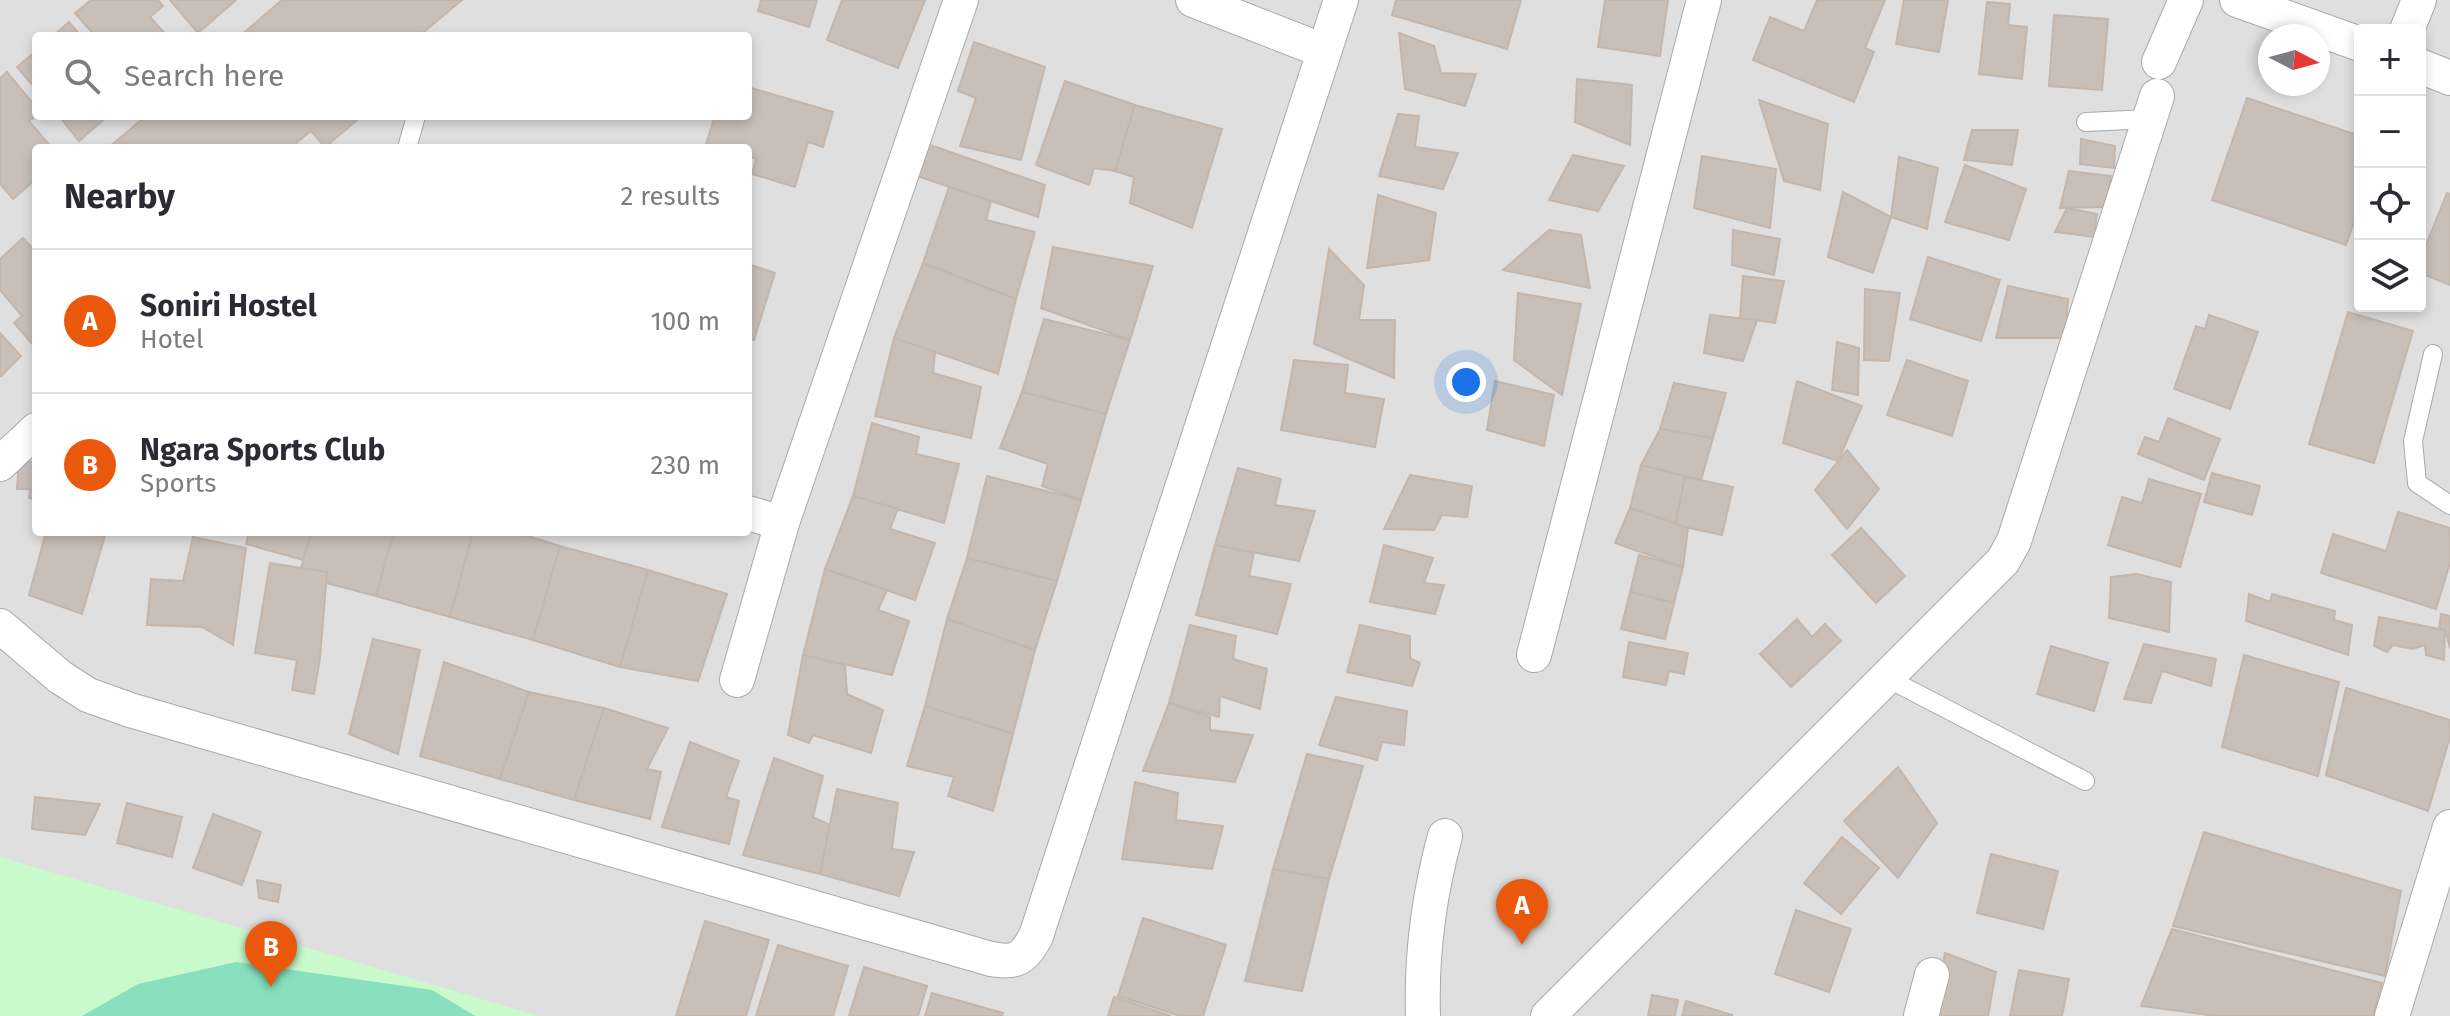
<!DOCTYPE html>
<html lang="en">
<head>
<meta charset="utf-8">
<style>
	:root { --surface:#fff; --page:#f7f7f7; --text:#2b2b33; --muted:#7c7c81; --line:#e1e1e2; --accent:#ea580c }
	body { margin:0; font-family:"Fira Sans",sans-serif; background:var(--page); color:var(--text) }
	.controls { position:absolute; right:24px; top:24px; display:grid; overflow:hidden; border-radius:8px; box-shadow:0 4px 12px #0003 }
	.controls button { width:72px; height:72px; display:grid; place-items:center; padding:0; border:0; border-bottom:2px solid var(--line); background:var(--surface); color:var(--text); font:40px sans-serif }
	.compass { position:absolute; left:2258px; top:24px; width:72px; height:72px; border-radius:50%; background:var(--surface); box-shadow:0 4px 12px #0003; rotate:96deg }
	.you { position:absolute; left:1466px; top:382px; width:28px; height:28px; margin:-20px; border:6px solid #fff; border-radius:50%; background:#1a73e8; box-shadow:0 0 0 12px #1a73e833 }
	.badge { display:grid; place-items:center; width:52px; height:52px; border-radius:50%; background:var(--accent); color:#fff; font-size:26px; font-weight:700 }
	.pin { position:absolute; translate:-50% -66px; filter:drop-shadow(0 2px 4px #0008) }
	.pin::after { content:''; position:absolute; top:42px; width:28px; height:24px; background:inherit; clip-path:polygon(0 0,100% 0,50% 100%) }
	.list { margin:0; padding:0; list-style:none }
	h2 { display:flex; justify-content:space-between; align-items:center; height:104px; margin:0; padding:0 32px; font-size:34px }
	h2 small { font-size:26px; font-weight:400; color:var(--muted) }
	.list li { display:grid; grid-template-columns:52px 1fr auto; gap:24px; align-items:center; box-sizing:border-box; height:144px; padding:0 32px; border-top:2px solid var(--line) }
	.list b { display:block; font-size:30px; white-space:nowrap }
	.list p { margin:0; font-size:26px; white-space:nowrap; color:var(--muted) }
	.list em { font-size:26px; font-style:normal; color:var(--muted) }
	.icon { flex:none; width:44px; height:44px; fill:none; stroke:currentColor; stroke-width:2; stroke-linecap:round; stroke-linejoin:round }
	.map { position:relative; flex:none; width:2450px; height:1016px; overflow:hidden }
	.search { position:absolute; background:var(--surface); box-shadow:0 4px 12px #0003; left:32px; top:32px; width:720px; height:88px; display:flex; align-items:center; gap:20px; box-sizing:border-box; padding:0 28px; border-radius:8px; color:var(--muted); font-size:30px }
	.panel { position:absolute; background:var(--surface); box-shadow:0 4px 12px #0003; left:32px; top:144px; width:720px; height:392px; border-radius:8px }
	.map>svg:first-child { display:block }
	.residential { fill:#e0dfdf; fill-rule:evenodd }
	.park { fill:#c8facc }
	.pitch { fill:#88e0be }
	.building { fill:#c7bfb8; stroke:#c4b6ab; stroke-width:2 }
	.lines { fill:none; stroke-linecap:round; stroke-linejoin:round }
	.service-casing { stroke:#a9a9a9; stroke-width:20 }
	.minor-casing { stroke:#a9a9a9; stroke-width:36 }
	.service { stroke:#fff; stroke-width:18 }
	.minor { stroke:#fff; stroke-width:34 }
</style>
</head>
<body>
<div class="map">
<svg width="2450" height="1016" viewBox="0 0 2450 1016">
	<rect width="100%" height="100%" fill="#f2efe9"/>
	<!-- residential -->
	<path class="residential" d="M0 0H2450V1016H0ZM2360 30H2420V306H2360ZM36 36H748V116H36ZM2270 36H2318V84H2270ZM36 148H748V532H36Z"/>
	<!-- park -->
	<polygon class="park" points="0,857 539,1016 0,1016"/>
	<!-- pitch -->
	<polygon class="pitch" points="236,962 432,990 475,1016 82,1016 138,984"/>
	<!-- building -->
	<g class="building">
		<polygon points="91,0 158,0 163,6 150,17 167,36 95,36 75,13"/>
		<polygon points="170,0 236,0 198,33"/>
		<polygon points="282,0 462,0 419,36 240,36"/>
		<polygon points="761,0 817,0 809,27 758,11"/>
		<polygon points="842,0 925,0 898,68 827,40"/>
		<polygon points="1396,0 1521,0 1507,49 1392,15"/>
		<polygon points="1605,0 1668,0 1660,56 1598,47"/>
		<polygon points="1817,0 1885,0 1865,48 1874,52 1854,102 1753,60 1770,17 1804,31"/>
		<polygon points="1904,0 1948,0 1939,52 1896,44"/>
		<polygon points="1987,2 2010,4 2008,25 2027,27 2022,79 1979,74"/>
		<polygon points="2054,15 2108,19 2102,90 2049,86"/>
		<polygon points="69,22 81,36 53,36"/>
		<polygon points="1399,33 1434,46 1441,73 1476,74 1465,106 1405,89"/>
		<polygon points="974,42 1045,67 1021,160 960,146 976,98 958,91"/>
		<polygon points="36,51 36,89 17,67"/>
		<polygon points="7,72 36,107 36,116 29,121 52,148 36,148 36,179 13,199 0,184 0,78"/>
		<polygon points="1577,79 1632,85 1630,145 1575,122"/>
		<polygon points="1065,81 1135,105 1115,171 1094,168 1089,185 1036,165"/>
		<polygon points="748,87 833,112 823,147 808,142 795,187 752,174 756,159 748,156 748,148 719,148 706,144 715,116 748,116"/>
		<polygon points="2247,98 2360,136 2360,205 2346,245 2212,200"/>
		<polygon points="1759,100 1828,124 1820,190 1784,181"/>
		<polygon points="1135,105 1222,129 1192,228 1130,203 1134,177 1115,171"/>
		<polygon points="1398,114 1419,116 1415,147 1458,153 1443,189 1379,176"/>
		<polygon points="59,116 108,116 79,141"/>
		<polygon points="146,116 362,116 325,147 311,131 296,143 300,148 108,148"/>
		<polygon points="1972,130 2018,130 2012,165 1964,160"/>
		<polygon points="2081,139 2115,146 2114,168 2080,164"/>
		<polygon points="930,145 1045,185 1038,217 914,175"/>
		<polygon points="1573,155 1624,166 1598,211 1549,200"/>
		<polygon points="1702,156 1776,169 1770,228 1694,208"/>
		<polygon points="1899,157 1938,168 1927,229 1891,217"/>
		<polygon points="1965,165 2026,189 2009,240 1945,222"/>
		<polygon points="2069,171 2111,176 2105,207 2060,208"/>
		<polygon points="949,187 991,201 986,220 1035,232 1016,299 923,263"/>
		<polygon points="1843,192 1891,217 1873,273 1828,257"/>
		<polygon points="2447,193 2450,194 2450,285 2420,273 2420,260"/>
		<polygon points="1378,195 1436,213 1429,260 1367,268"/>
		<polygon points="2067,208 2097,214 2094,237 2055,232"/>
		<polygon points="1549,230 1581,235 1590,288 1503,270"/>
		<polygon points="1733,230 1780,239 1774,275 1732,265"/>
		<polygon points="23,238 36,252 36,348 14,323 22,316 0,290 0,259"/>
		<polygon points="1053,247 1153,266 1130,340 1041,308"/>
		<polygon points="1329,249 1364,285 1359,320 1395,320 1394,378 1314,344"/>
		<polygon points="1928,257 2000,280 1981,341 1910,319"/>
		<polygon points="923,263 1016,299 998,374 894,338"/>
		<polygon points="748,264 775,273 754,340 748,338"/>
		<polygon points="1743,276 1784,281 1775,323 1740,318"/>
		<polygon points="2008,286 2068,299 2065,338 1996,338"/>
		<polygon points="1865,289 1900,293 1889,361 1864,360"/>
		<polygon points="1518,293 1581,304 1562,395 1514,360"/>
		<polygon points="2348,312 2413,331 2374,463 2309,444"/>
		<polygon points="1710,315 1757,320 1743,361 1704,353"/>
		<polygon points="2209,315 2258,332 2230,409 2174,389 2196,326 2205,329"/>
		<polygon points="1044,319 1130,340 1106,414 1022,392"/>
		<polygon points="0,333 21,356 1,376 0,375"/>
		<polygon points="894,338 935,352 933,373 981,387 971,438 875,416"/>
		<polygon points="1837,342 1859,348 1858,395 1832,390"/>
		<polygon points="1294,360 1348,365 1345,393 1384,399 1375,447 1281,430"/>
		<polygon points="1907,360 1968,381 1952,436 1887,415"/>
		<polygon points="1495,381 1554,395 1544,446 1487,430"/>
		<polygon points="1797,381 1862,406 1838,461 1783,443"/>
		<polygon points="1674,383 1726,393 1713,438 1660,429"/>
		<polygon points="1022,392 1106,414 1081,500 1042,486 1048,464 1000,448"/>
		<polygon points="2168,418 2220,439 2204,480 2138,454 2145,437 2159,442"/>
		<polygon points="872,423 919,437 916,454 959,464 944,523 853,496"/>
		<polygon points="1660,429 1713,438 1701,480 1641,465"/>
		<polygon points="1847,450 1879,489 1847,529 1815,490"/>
		<polygon points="19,462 36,462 34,499 29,498 30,489 17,489"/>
		<polygon points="1641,465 1701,480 1688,528 1630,508"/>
		<polygon points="1238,468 1281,479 1275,505 1315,511 1299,561 1215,545"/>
		<polygon points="2212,473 2260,486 2252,515 2204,502"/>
		<polygon points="1410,475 1472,486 1467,517 1442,515 1434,530 1384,529"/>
		<polygon points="987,476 1081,500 1057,581 967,558"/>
		<polygon points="1685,477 1733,487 1722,535 1675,525"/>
		<polygon points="2149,479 2201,494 2180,567 2108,545 2122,497 2142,503"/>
		<polygon points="853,496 898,509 890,529 935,543 915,600 825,569"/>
		<polygon points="1630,508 1688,528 1683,567 1615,543"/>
		<polygon points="2398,512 2450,528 2450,563 2436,609 2321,573 2333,534 2386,551"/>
		<polygon points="1861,528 1905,576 1876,603 1832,555"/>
		<polygon points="46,532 106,532 82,614 29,595"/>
		<polygon points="249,532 311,532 303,560 246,544"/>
		<polygon points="311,532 394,532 376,596 299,576"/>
		<polygon points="394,532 473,532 450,617 376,596"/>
		<polygon points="473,532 515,532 560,546 533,640 450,617"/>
		<polygon points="193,537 246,548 233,645 202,627 147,625 151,579 183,581"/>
		<polygon points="1215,545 1254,553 1249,576 1291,584 1277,634 1196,615"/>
		<polygon points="1384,545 1433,558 1424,583 1444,585 1435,614 1370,602"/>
		<polygon points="560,546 648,570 620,667 533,640"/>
		<polygon points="1639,555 1683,567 1674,603 1630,592"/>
		<polygon points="967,558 1057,581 1035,650 947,619"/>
		<polygon points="270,563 327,572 320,658 314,694 292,690 297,660 255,653"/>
		<polygon points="825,569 887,590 878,610 909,621 892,675 803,655"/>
		<polygon points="648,570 727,594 698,681 620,667"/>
		<polygon points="2136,574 2171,582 2169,632 2109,618 2111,577"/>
		<polygon points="1630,592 1674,603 1665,639 1621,629"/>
		<polygon points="2249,594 2270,602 2272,594 2335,611 2334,620 2352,625 2348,655 2246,621"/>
		<polygon points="2441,614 2450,616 2450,648 2445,630 2439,629"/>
		<polygon points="2379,617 2445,630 2444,660 2426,655 2425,645 2412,649 2393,645 2387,652 2374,646"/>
		<polygon points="947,619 1035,650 1013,734 925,706"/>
		<polygon points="1797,619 1812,637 1825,624 1841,641 1791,687 1760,654"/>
		<polygon points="1190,625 1236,636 1233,659 1267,669 1260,709 1220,696 1219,717 1169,703"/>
		<polygon points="1360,625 1410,636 1410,658 1420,663 1412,686 1347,672"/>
		<polygon points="373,639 420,650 398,754 349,734"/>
		<polygon points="1629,642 1688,653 1684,674 1669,671 1666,685 1623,677"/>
		<polygon points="2144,644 2216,659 2211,686 2162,671 2151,703 2124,699"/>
		<polygon points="2051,646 2108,663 2094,711 2037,694"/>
		<polygon points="803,655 845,665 847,694 883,710 871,753 813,735 809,743 788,735"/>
		<polygon points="2244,655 2339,682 2318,776 2222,747"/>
		<polygon points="444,662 529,692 500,779 420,756"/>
		<polygon points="2346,688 2450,720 2450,737 2428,811 2326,775"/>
		<polygon points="529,692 604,708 574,800 500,779"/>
		<polygon points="1336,697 1407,711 1404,745 1382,742 1377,760 1319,745"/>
		<polygon points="1169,703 1210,717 1210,730 1253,735 1235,782 1143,771"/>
		<polygon points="925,706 1013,734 993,811 948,796 954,777 907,766"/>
		<polygon points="604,708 668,728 647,769 661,772 650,819 574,800"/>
		<polygon points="690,742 739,761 726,797 739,801 729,844 662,827"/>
		<polygon points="1307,754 1363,766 1329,879 1273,869"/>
		<polygon points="774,758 823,776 813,817 830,825 820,874 743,855"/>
		<polygon points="1898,767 1937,823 1898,878 1844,821"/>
		<polygon points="1135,782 1178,793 1176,820 1223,826 1212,869 1122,859"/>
		<polygon points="837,789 898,803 892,849 914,852 899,896 820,874"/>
		<polygon points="35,797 100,804 85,835 32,829"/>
		<polygon points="127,803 182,817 172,857 117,843"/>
		<polygon points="213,814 261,832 242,885 193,868"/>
		<polygon points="2204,832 2401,891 2385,976 2173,926"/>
		<polygon points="1842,837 1879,868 1841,914 1804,883"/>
		<polygon points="1991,854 2058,871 2043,929 1977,913"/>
		<polygon points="1273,869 1329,879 1302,991 1245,981"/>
		<polygon points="257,880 281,885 278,902 259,898"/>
		<polygon points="1796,910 1851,929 1829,992 1775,974"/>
		<polygon points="1143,918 1226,945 1203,1016 1180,1016 1118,996"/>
		<polygon points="705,921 769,940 746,1016 676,1016"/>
		<polygon points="2172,929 2382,983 2373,1016 2217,1016 2141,1006"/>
		<polygon points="778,945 848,966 833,1016 756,1016"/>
		<polygon points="1945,953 1996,972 1988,1016 1933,1016"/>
		<polygon points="864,967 927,986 918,1016 849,1016"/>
		<polygon points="2019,970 2069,979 2062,1016 2010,1016"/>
		<polygon points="932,993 1003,1013 1002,1016 925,1016"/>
		<polygon points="1652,995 1678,1000 1675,1016 1648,1016"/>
		<polygon points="1114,997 1171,1016 1108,1016"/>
		<polygon points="1686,1001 1732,1015 1732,1016 1682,1016"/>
	</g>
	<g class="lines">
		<!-- service casing -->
		<g class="service-casing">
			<g id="service">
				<polyline points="2086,122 2149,119"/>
				<polyline points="407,148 416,116"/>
				<polyline points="2433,354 2413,441 2417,483 2450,505"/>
				<polyline points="1887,678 2085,781"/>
			</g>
		</g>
		<!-- minor casing -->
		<g class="minor-casing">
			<g id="minor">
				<polyline points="1193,0 1324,51"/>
				<polyline points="2237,0 2360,44"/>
				<polyline points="2407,30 2419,0"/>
				<polyline points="2159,62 2186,0"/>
				<polyline points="2420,66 2450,78"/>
				<polyline points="0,464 36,430"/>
				<polyline points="748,513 782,523"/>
				<path d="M0 626 60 677 88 695 130 710 991 959C1017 964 1024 958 1036 936L1341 0"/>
				<polyline points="1534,655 1704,0"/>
				<polyline points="737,680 782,523 961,0"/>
				<path d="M1423 1016C1421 955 1429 895 1445 836"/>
				<polyline points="1548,1016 2003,561 2014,541 2157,96"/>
				<polyline points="1921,1016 1932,975"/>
				<polyline points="2392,1016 2450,827"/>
			</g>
		</g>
		<!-- service -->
		<use href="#service" class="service"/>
		<!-- minor -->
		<use href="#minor" class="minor"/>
	</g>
</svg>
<div class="controls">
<button>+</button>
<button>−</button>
<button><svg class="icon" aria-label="locate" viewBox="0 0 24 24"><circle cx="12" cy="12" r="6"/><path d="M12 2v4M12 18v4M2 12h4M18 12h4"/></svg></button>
<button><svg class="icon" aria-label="layers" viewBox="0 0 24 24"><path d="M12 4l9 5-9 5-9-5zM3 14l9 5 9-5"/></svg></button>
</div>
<svg class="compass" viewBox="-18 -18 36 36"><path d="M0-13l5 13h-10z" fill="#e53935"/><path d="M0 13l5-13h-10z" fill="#7c7c81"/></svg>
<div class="you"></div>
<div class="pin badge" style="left:1522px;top:945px">A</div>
<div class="pin badge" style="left:271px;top:987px">B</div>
<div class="search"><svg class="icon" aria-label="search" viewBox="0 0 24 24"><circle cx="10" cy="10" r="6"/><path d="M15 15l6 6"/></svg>Search here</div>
<section class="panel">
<h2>Nearby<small>2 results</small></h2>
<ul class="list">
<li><span class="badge">A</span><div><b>Soniri Hostel</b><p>Hotel</p></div><em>100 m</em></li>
<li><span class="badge">B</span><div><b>Ngara Sports Club</b><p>Sports</p></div><em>230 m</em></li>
</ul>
</section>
</div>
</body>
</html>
